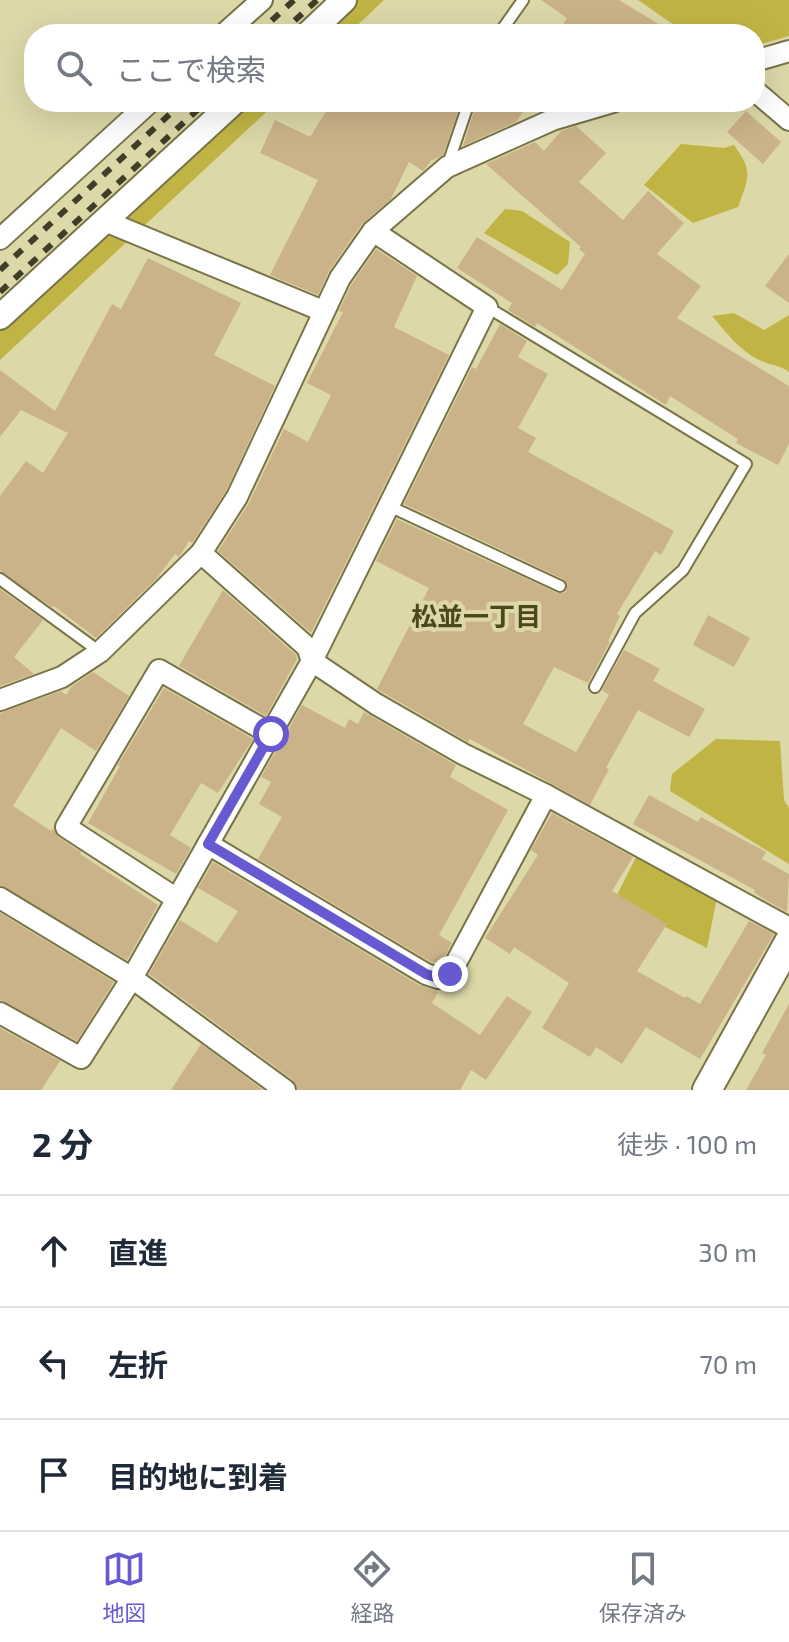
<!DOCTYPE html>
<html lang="ja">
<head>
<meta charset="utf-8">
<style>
	:root { --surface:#fff; --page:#f6f6f7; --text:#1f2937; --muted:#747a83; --line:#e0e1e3; --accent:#6659d2 }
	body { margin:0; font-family:"Exo 2","Noto Sans JP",sans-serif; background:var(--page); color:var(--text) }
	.stop { position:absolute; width:24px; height:24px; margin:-18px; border:6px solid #6659d2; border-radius:50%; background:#fff }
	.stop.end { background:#6659d2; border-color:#fff; box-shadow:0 2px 8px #0008 }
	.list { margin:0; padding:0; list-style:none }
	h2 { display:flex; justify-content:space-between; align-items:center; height:104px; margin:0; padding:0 32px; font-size:34px }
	h2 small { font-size:26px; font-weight:400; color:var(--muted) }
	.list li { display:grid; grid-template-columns:52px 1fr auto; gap:24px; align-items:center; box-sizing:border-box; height:112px; padding:0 32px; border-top:2px solid var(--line) }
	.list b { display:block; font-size:30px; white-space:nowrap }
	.list em { font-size:26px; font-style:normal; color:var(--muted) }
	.icon { flex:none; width:44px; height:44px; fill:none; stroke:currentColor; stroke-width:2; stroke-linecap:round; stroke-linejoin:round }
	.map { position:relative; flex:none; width:789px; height:1090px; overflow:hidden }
	.search { position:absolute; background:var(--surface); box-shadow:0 8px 32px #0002; left:24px; right:24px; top:24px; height:88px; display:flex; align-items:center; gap:20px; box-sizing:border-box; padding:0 28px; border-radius:32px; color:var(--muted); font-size:30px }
	.sheet { height:440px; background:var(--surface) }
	nav { display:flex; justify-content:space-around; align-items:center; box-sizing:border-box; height:112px; border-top:2px solid var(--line); background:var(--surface); font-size:22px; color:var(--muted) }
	nav a { display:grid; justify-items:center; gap:4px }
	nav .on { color:var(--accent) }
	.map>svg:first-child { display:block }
	.green { fill:#c0b544 }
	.building { fill:#cab388 }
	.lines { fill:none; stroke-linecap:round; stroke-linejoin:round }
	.service-casing { stroke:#797448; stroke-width:14 }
	.minor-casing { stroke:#797448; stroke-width:24 }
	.tertiary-casing { stroke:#797448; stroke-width:28 }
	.secondary-casing { stroke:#797448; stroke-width:32 }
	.service { stroke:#fff; stroke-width:10 }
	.minor { stroke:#fff; stroke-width:20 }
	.tertiary { stroke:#fff; stroke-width:24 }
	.secondary { stroke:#fff; stroke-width:28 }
	.rail { stroke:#403e28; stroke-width:6; stroke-dasharray:10 10; stroke-linecap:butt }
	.route { stroke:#6659d2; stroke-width:10 }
	.labels { text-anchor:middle; stroke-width:8; stroke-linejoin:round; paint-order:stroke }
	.neighbourhood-label { font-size:26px; font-weight:bold; fill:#4d481c; stroke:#dcd8a8 }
</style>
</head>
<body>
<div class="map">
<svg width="789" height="1090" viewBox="0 0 789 1090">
	<rect width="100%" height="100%" fill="#dcd8a8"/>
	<!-- green -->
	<g class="green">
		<polygon points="344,0 384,0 348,34 308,34"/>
		<polygon points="638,0 789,0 789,36 755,46 755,34 687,34"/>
		<polygon points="234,102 277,102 0,360 0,317"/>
		<path d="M681 144 724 148 734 145C753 171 749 177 738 207L693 223 644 185Z"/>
		<polygon points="505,209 522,211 570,242 568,264 557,275 484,233"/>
		<path d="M734 313 764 330 789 315V372C780 365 770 365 759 360 739 350 727 333 712 316Z"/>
		<polygon points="716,739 780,741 784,800 789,808 789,864 670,791 672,774"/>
		<polygon points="645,839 720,882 707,948 614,901"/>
	</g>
	<!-- building -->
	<g class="building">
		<polygon points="541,0 619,0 675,34 557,34 567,18"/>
		<polygon points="332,102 461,102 443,155 431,161 423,171 409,162 391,199 362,224 329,271 318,295 270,275 318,180 260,153 275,120 310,137"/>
		<polygon points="477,102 530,102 516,122 463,146"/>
		<polygon points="746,111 781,142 763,164 727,132"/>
		<polygon points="576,126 606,153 579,182 623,220 648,191 684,223 657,254 701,286 677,318 789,386 789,444 778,465 736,443 738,439 670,396 666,405 537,323 535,327 508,310 512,303 457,268 477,237 562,290 585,254 579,249 581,247 486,164 535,142 544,151 561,131"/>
		<polygon points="376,249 417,276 394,327 449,355 311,633 218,551 249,503 284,429 308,442 331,395 307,383 343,312 339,311 351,285"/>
		<polygon points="789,254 789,303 765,286"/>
		<polygon points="148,258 241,303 214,355 275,386 226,491 192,543 189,541 179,557 175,554 157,578 96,638 54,606 52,607 0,571 0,496 26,461 43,473 68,433 21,410 0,437 0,370 55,411 112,304 121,309"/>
		<polygon points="500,324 527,341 518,357 548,374 518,428 536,438 528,452 674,531 661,555 655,551 617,614 620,616 608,641 610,642 588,683 554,667 523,724 576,752 609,695 602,690 624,650 660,669 653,681 705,709 689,737 638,710 606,768 609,769 590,805 470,739 468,742 377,689 429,588 376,561 397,519 557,593 564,593 567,589 563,579 404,504 472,367 476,369"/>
		<polygon points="0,589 43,620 14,657 34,674 0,686"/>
		<polygon points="223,590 296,655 297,659 266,716 179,666"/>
		<polygon points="708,615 750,638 734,667 693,645"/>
		<polygon points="93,672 129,696 96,751 61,728 13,806 51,831 53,829 58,837 81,852 80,854 158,905 127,960 0,885 0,713 61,691 66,695 72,686"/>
		<polygon points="164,688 253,739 218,793 201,783 170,835 191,848 176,874 88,823 120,766 118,765"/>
		<polygon points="302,705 345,728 349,719 358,724 364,712 456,765 450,777 508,810 439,935 452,943 441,963 431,962 258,859 282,817 259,804 271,782 261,777"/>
		<polygon points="649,795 698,822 701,817 766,852 762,859 789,874 787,912 762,898 754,892 755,890 633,824"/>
		<polygon points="552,813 633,857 612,891 667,924 637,971 685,998 686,996 700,1004 749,921 774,934 700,1059 646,1027 622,1064 596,1047 590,1057 542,1028 569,983 514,947 510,954 485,938 538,855 531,850"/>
		<polygon points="213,862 419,985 438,992 432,1003 480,1035 507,996 532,1012 486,1080 471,1070 460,1090 298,1090 293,1080 149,974 180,920 217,943 238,911 198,888"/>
		<polygon points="0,913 114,982 77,1041 0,1000"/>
		<polygon points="789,1004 789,1090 746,1090 766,1055 762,1053"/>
		<polygon points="0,1028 60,1061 41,1090 0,1090"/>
		<polygon points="201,1044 263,1090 171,1090"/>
	</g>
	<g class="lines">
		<!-- service casing -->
		<g class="service-casing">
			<g id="service">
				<polyline points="499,34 523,0"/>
				<polyline points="448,164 469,102"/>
				<polyline points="487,307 746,464 683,570 635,613 595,687"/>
				<polyline points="389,506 560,586"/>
				<polyline points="0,579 100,652"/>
			</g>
		</g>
		<!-- minor casing -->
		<g class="minor-casing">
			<g id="minor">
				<polyline points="224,34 262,0"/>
				<polyline points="755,61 789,51"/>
				<polyline points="755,91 789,120"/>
				<polyline points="105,221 323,311"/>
				<polyline points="0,239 150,102"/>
				<polyline points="201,553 307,647 312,661 376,704 463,754 546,795 789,928"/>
				<polyline points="0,700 62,677 100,652 201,553 237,497 340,278 373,231 447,167 552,120 613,102"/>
				<polyline points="208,844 426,974 438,978 450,974 546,795"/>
				<polyline points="0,898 132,978 285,1090"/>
				<polyline points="177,899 66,827 159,670 271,734"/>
				<polyline points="0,1013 81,1058 132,978 312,661 487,307 373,231"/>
			</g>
		</g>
		<!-- tertiary casing -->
		<g class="tertiary-casing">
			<g id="tertiary">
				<polyline points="308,34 344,0"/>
				<polyline points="0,317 234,102"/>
			</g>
		</g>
		<!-- secondary casing -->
		<g class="secondary-casing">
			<polyline id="secondary" points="707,1090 789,942"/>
		</g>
		<!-- service -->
		<use href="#service" class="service"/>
		<!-- minor -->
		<use href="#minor" class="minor"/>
		<!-- tertiary -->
		<use href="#tertiary" class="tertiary"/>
		<!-- secondary -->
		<use href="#secondary" class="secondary"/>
		<!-- rail -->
		<g class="rail">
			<polyline points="257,34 294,0"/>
			<polyline points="280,34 317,0"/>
			<polyline points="0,270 183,102"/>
			<polyline points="0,292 206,102"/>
		</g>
	</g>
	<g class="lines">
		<!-- route -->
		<polyline class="route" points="271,734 208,844 426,974 438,978 450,974"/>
	</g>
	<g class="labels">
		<!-- neighbourhood labels -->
		<g class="neighbourhood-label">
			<text x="476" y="626">松並一丁目</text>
		</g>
	</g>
</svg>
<div class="stop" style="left:271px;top:734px"></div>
<div class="stop end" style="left:450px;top:974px"></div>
<div class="search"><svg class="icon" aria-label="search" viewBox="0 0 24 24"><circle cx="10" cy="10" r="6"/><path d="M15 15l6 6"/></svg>ここで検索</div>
</div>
<section class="sheet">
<h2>2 分<small>徒歩 · 100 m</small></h2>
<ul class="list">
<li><svg class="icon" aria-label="ahead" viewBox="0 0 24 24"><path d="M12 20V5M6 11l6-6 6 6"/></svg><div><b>直進</b></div><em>30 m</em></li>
<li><svg class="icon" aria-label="left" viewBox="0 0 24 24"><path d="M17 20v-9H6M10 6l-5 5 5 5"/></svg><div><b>左折</b></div><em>70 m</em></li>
<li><svg class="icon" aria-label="arrive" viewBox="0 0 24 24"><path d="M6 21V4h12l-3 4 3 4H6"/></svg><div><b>目的地に到着</b></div></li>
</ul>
</section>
<nav>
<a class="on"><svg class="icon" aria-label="map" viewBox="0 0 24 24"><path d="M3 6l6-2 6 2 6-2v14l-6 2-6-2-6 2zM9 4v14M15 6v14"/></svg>地図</a>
<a><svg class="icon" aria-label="directions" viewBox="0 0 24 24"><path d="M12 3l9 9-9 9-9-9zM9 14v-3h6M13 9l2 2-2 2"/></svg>経路</a>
<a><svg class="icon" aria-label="saved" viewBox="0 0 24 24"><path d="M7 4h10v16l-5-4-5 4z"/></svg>保存済み</a>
</nav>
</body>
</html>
